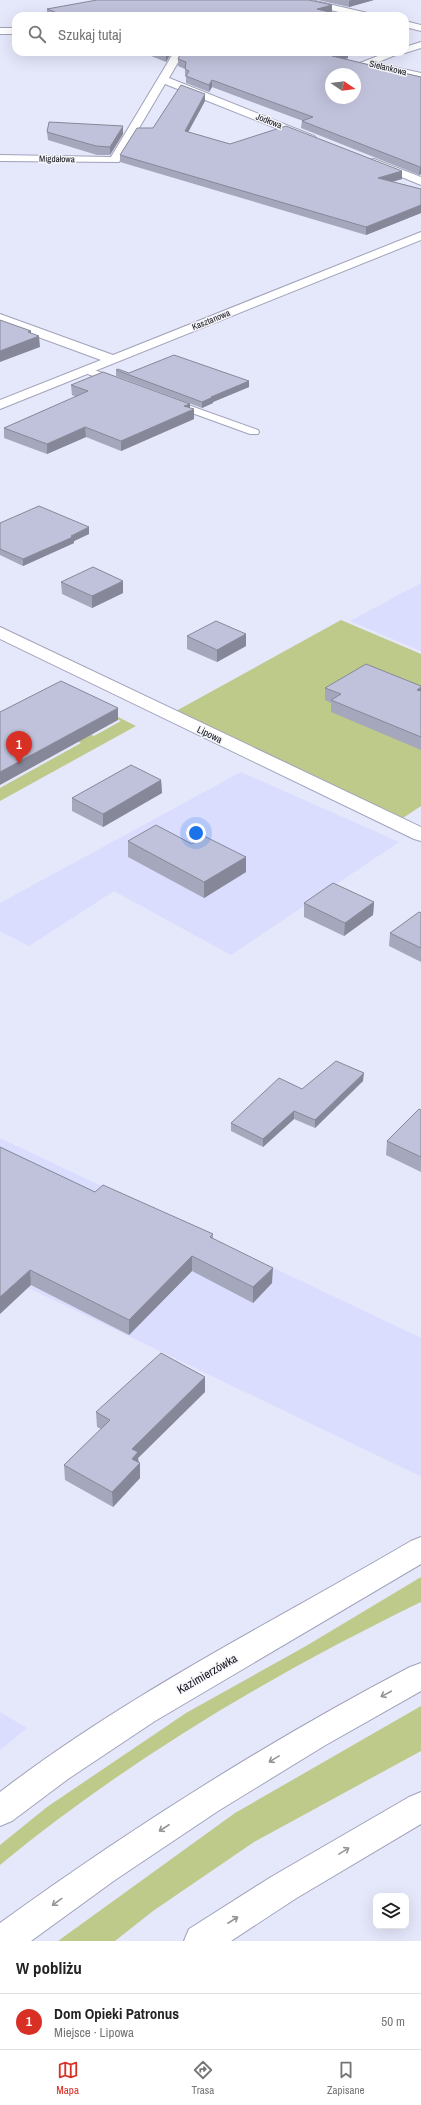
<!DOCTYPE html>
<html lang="pl">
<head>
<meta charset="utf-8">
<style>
	:root { --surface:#fff; --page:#f6f6f6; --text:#222; --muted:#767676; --line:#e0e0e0; --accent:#d93025 }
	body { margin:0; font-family:"Archivo Narrow",sans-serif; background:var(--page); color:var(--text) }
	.controls { position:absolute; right:12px; bottom:12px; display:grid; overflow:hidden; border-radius:8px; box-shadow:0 4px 16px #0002 }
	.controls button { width:36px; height:36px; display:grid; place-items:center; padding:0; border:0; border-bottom:1px solid var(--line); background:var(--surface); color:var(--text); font:20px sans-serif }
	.compass { position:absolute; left:325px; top:68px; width:36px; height:36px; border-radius:50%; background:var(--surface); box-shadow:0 4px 16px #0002; rotate:103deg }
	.you { position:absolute; left:196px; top:833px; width:14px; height:14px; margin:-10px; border:3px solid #fff; border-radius:50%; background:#1a73e8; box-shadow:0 0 0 6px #1a73e833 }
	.badge { display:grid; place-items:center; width:26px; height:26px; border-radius:50%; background:var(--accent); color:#fff; font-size:13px; font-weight:700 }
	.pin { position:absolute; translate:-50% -33px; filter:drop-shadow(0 1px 2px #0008) }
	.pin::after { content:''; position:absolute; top:21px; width:14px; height:12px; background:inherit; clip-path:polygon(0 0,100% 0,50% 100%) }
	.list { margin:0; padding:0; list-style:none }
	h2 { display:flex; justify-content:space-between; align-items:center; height:52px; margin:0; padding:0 16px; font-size:17px }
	h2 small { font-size:13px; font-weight:400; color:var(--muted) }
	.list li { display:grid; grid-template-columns:26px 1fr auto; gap:12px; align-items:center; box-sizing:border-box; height:56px; padding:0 16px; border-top:1px solid var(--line) }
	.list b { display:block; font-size:15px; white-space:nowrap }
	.list p { margin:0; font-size:13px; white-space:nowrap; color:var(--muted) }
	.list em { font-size:13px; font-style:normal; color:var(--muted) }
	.icon { flex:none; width:22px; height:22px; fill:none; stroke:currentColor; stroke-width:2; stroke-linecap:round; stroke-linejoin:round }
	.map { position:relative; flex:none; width:421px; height:1941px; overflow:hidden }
	.search { position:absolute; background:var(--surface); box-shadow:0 4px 16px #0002; left:12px; right:12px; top:12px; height:44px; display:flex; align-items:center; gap:10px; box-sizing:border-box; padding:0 14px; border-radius:12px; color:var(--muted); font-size:15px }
	.sheet { height:108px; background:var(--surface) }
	nav { display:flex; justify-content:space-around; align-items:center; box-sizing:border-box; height:56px; border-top:1px solid var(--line); background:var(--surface); font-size:11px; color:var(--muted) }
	nav a { display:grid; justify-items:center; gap:2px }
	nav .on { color:var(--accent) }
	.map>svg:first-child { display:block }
	.built { fill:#daddfe }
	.green { fill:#beca8a }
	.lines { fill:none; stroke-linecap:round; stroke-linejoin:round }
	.lane-casing { stroke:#a0a2ba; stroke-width:2 }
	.street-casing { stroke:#a0a2ba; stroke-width:2 }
	.secondary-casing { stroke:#a0a2ba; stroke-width:2 }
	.highway-casing { stroke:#a0a2ba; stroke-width:2 }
	.lane { fill:#fff; fill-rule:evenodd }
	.street { fill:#fff; fill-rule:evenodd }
	.secondary { fill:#fff; fill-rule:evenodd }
	.highway { fill:#fff; fill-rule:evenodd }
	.wall { fill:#a5a7bc }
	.shaded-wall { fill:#868899 }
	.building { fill:#c0c2db; stroke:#868899; fill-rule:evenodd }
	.oneway { stroke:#959599 }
	.labels { text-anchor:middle; stroke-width:3; stroke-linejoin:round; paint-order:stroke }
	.far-street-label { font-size:9px; fill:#14141d; stroke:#f5f5fa }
	.street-label { font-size:10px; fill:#14141d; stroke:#f5f5fa }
	.near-street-label { font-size:12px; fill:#14141d; stroke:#f5f5fa }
</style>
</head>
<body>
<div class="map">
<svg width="421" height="1941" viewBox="0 0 421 1941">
	<rect width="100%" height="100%" fill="#e5e7fb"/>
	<!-- built -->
	<g class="built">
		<polygon points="421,583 421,651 350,621"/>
		<polygon points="241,772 399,842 231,955 114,891 29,946 0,931 0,903"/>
		<polygon points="0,1138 421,1338 421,1475 420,1476 12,1280 0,1254"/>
		<polygon points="0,1712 27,1728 0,1750"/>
	</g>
	<!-- green -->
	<g class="green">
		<polygon points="341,620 421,654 421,806 403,818 176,711"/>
		<polygon points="112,714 136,726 0,801 0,788 81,743 63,733 75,727 94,736 121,721 109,715"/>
		<path d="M421 1577V1602C273 1674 127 1760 0 1865V1845L47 1807 186 1713 306 1646Z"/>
		<polygon points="421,1706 421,1751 254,1842 153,1911 115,1941 58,1941 235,1813"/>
	</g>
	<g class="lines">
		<!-- lane casing -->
		<g class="lane-casing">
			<g id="lane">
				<polygon points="86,367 122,380 123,382 118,385 82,372 81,370 82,368"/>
				<polygon points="174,400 258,430 259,432 258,434 250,434 170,405 169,403"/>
			</g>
		</g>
		<!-- street casing -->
		<g class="street-casing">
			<g id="street">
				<rect x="0" y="28" width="16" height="6"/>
				<polygon points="421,42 421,48 405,53 403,52 376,63 421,73 421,79 361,65 360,63 388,52 405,52 405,47"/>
				<polygon points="174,52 184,52 169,78 314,136 316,138 314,140 306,140 165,84 119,162 0,161 0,155 111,157"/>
				<polygon points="374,159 421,177 421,185 370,164 368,162 370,160"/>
				<polygon points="421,232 421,240 0,409 0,400 101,360 0,323 0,314 113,355"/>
				<polygon points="0,627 421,827 421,841 414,839 0,639"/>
			</g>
		</g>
		<!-- secondary casing -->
		<g class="secondary-casing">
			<g id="secondary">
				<polygon points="294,0 311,0 372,14 374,16 356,16 296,2"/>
				<polygon points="405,21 421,25 421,31 405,27"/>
				<path d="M421 1537V1564L155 1721 68 1779 12 1821 0 1826V1792C127 1694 273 1622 411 1541Z"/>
			</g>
		</g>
		<!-- highway casing -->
		<g class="highway-casing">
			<g id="highway">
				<path d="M421 1663V1691L324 1746 218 1811 115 1880 31 1941H0V1923C131 1828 267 1742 410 1667Z"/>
				<polygon points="421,1792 421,1824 295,1899 231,1941 184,1941 189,1929 271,1877 409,1797"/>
			</g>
		</g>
		<!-- lane -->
		<use href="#lane" class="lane"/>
		<!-- street -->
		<use href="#street" class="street"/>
		<!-- secondary -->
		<use href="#secondary" class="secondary"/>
		<!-- highway -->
		<use href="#highway" class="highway"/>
	</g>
	<!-- wall -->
	<g class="wall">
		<polygon points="318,0 374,0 349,7"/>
		<polygon points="332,5 332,12 330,12 345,16 47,16 47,9"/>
		<polygon points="141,52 172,52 166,62"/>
		<polygon points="348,58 344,59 421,77 421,174 419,175 301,128 302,121 303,121 212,87 209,92 186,83 186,77 185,76 185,69 178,66 178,59"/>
		<polygon points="205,101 188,132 230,144 402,171 402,179 393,182 421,189 421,213 366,235 120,162 120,155 153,128"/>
		<polygon points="47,132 123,134 110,155 97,155 48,140"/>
		<polygon points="116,370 129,373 249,381 249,387 213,402 213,403 202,408 116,376"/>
		<polygon points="71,385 190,404 190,408 194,419 121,451 86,437 47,454 4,438 4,428 76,397 72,395"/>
		<polygon points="0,523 89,527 89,534 74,541 74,543 23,566 0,555"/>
		<polygon points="123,581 123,593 92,608 62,594 61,582"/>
		<polygon points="246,634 246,646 217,662 187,649 187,636"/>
		<polygon points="421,686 421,750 331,712 331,703 325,700 325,688"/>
		<polygon points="161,780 162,793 103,827 72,811 72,798"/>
		<polygon points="128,841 192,844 246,857 246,872 204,898 128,857"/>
		<polygon points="374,902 373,915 344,936 304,917 304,903"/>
		<polygon points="421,913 421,962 389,946 390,933"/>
		<polygon points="363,1081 315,1128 294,1119 263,1147 231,1131 231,1123 302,1089"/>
		<polygon points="421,1110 421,1172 386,1155 387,1141"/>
		<polygon points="0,1147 95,1192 213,1234 213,1239 272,1283 253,1303 192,1271 129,1335 31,1285"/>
		<polygon points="205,1392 138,1458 140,1478 113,1507 65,1480 64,1465 101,1429 97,1427 96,1412"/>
	</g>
	<!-- shaded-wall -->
	<g class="shaded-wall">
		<polygon points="351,0 374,0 349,7 349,1"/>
		<polygon points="332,5 332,12 317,16 317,9"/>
		<polygon points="168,52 172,52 166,62 166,55"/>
		<polygon points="345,52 348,52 348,58 332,63 332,56"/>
		<polygon points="212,80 212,87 209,92 209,85"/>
		<polygon points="205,94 205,101 185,138 185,131"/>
		<polygon points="123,126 123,134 110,155 110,147"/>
		<polygon points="420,167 421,167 421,174 419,175"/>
		<polygon points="402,171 402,179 378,185 378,178"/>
		<polygon points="421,205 421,213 366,235 366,227"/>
		<polygon points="31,331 31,339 39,336 40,347 0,362 0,351 28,332"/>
		<polygon points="249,381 249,387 213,402 213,403 202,408 202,402 211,397"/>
		<polygon points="190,404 190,411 194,409 194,419 121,451 121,441 184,406"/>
		<polygon points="85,427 86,437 47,454 47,444"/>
		<polygon points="89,527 89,534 74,541 74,543 23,566 23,559 71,536"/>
		<polygon points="123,581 123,593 92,608 92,596"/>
		<polygon points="246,634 246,646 217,662 217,650"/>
		<polygon points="421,687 421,698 417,690"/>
		<polygon points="118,708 118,720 0,785 0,772"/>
		<polygon points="161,780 162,793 103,827 103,814"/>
		<polygon points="246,857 246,872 204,898 204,882"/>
		<polygon points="374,902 373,915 344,936 345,923"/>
		<polygon points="364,1073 363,1081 315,1128 315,1120"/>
		<polygon points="294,1111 294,1119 263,1147 263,1139"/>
		<polygon points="192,1256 192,1271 129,1335 129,1320"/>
		<polygon points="273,1268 272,1283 253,1303 253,1287"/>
		<polygon points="30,1270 31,1285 0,1314 0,1297"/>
		<polygon points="205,1377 205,1392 138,1458 139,1464 140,1463 140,1478 113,1507 112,1492 132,1449"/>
	</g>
	<!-- building -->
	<g class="building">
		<polygon points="97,0 309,0 332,5 317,9 345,16 65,16 47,9"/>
		<polygon points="159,52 168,52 166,55"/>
		<path d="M181 52H345L332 56 421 77V167H420L302 121 313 117 212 80 209 85 186 76 189 71 185 69 186 62 178 59ZM331 74H355V98H331Z"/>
		<polygon points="181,85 205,94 185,131 230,144 286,126 402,171 378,178 421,189 421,205 366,227 120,155 137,128 153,128"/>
		<polygon points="49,122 123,126 110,147 96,146 47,132"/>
		<polygon points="0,320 31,331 28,332 39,336 0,351"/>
		<polygon points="174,355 249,381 211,397 213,397 202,402 116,370 118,369 129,373"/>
		<polygon points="103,372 190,404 184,406 194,409 121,441 85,427 47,444 4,428 88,391 71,385"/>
		<polygon points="39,506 89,527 71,536 73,537 23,559 0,549 0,523"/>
		<polygon points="93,567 123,581 92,596 61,582"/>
		<polygon points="216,621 246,634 217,650 187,636"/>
		<polygon points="366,664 421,686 421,687 417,690 421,691 421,737 331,700 341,694 325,688"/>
		<polygon points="61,681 118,708 0,772 0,712"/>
		<polygon points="131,765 161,780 103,814 72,798"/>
		<polygon points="156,825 192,844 204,836 246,857 204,882 128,841"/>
		<polygon points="333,883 374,902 345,923 304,903"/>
		<polygon points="419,912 421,913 421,948 390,933"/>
		<polygon points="336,1061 364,1073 315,1120 294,1111 263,1139 231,1123 279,1078 302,1089"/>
		<polygon points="419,1109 421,1110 421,1157 387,1141"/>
		<polygon points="0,1147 95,1192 103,1185 213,1234 210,1237 273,1268 253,1287 192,1256 129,1320 30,1270 0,1297"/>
		<polygon points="161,1353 205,1377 132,1449 138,1452 132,1459 140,1463 112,1492 64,1465 110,1420 96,1412"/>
	</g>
	<!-- one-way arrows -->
	<defs><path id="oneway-shaft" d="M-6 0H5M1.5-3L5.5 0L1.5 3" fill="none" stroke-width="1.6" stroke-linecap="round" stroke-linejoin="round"/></defs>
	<g class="oneway">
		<use href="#oneway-shaft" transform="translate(386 1694) rotate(152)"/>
		<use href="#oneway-shaft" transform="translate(274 1759) rotate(149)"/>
		<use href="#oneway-shaft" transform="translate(164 1828) rotate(147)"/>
		<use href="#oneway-shaft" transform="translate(344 1851) rotate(-31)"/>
		<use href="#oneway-shaft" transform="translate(57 1902) rotate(144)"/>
		<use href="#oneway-shaft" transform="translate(233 1920) rotate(-33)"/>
	</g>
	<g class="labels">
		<!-- far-street labels -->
		<g class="far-street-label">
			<text transform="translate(388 68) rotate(14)" y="3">Sielankowa</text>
			<text transform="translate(269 121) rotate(21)" y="3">Jodłowa</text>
			<text transform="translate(57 159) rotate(1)" y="3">Migdałowa</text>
			<text transform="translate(211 320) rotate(-22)" y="3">Kasztanowa</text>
		</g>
		<!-- street labels -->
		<g class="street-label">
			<text transform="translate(210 734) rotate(26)" y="4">Lipowa</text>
		</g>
		<!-- near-street labels -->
		<g class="near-street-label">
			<text transform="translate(207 1674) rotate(-30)" y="4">Kazimierzówka</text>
		</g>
	</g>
</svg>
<div class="controls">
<button><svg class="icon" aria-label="layers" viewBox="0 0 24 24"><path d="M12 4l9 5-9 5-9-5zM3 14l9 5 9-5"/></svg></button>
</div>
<svg class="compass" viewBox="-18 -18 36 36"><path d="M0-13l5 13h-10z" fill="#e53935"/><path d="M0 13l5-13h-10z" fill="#767676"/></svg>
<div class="you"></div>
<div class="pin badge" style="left:19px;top:764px">1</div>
<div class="search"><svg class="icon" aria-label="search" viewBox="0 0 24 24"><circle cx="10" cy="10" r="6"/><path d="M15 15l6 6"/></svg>Szukaj tutaj</div>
</div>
<section class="sheet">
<h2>W pobliżu<small></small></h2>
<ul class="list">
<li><span class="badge">1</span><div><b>Dom Opieki Patronus</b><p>Miejsce · Lipowa</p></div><em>50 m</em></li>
</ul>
</section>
<nav>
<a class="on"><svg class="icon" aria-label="map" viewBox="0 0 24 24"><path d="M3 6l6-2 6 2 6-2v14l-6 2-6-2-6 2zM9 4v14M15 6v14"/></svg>Mapa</a>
<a><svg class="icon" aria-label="directions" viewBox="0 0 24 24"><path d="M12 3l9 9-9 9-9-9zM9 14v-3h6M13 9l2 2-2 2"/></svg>Trasa</a>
<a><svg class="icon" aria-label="saved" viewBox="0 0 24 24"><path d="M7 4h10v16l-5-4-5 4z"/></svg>Zapisane</a>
</nav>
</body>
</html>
